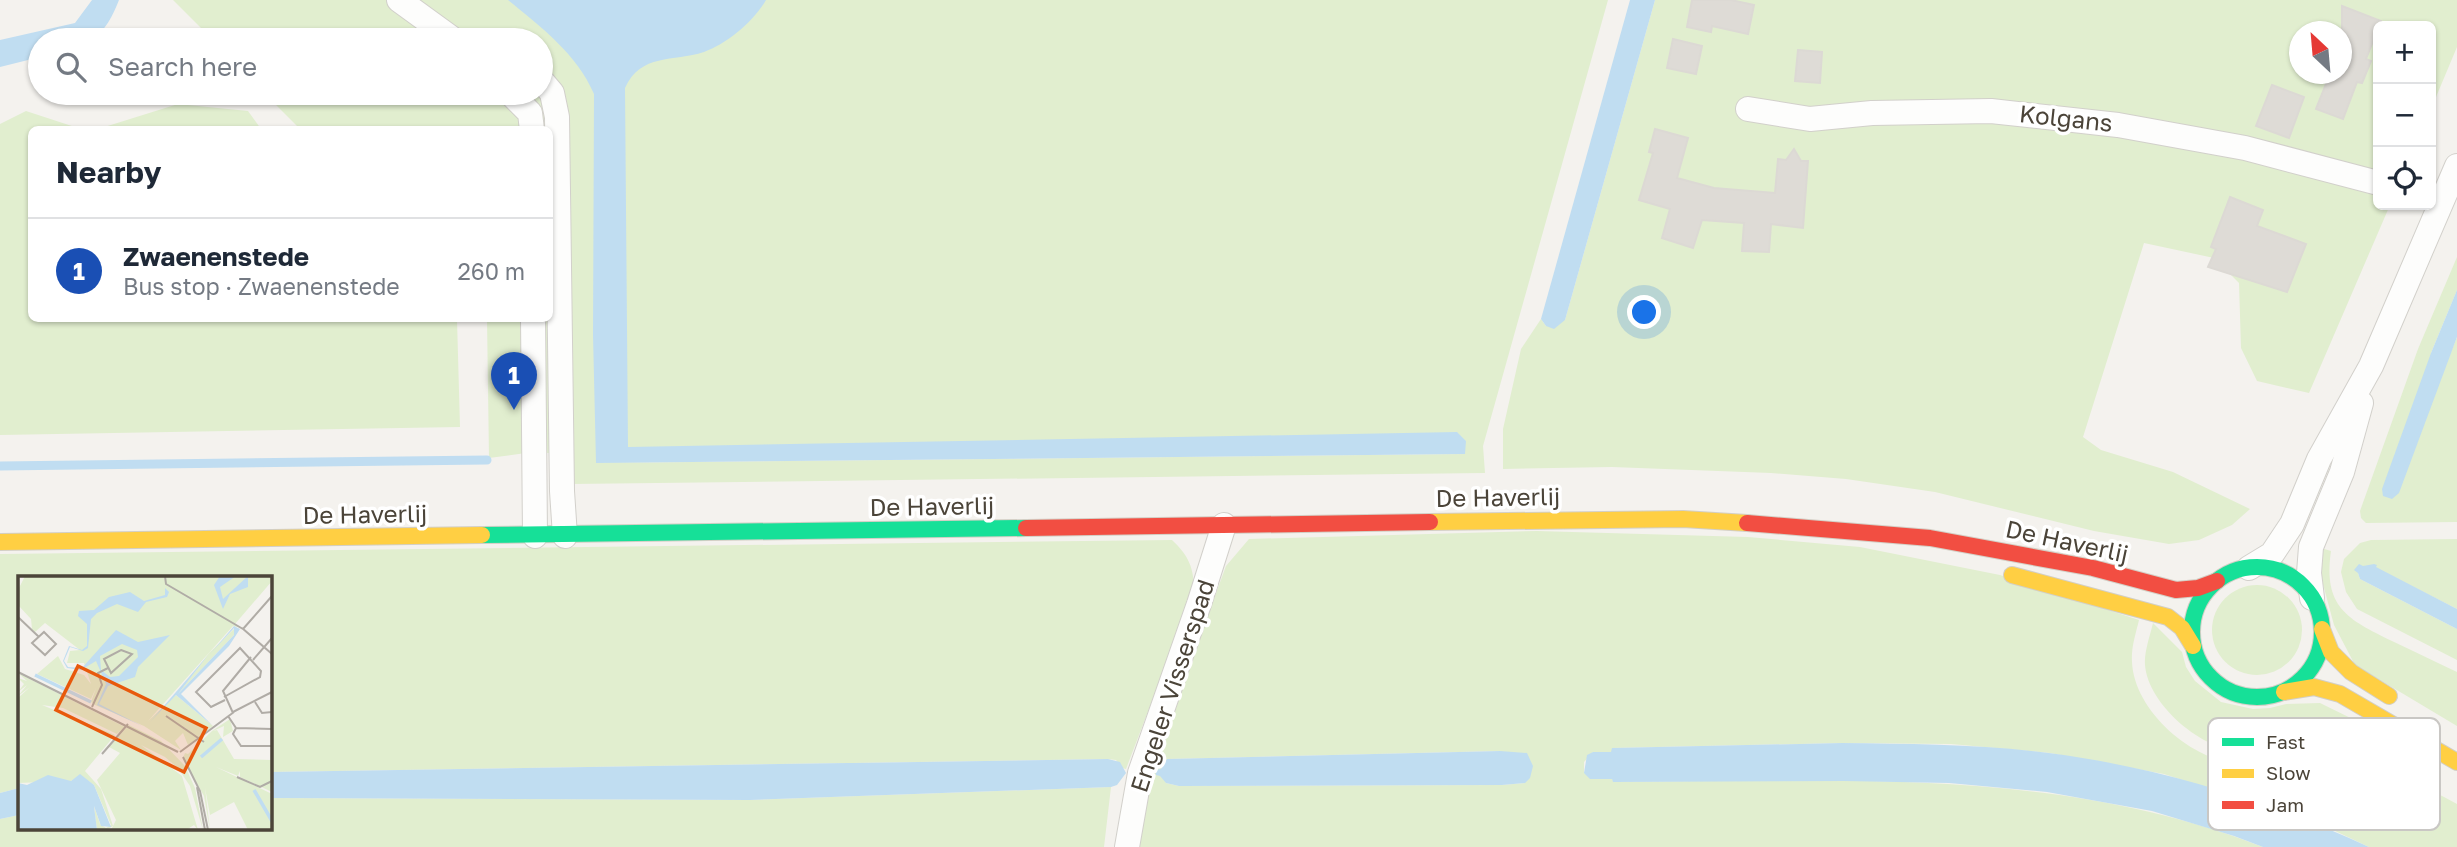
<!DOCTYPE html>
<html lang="en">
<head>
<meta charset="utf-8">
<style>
	:root { --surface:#fff; --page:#f6f6f7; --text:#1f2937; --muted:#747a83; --line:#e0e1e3; --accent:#0f766e }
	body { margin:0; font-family:"Golos Text",sans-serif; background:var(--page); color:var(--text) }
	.controls { position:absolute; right:21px; top:21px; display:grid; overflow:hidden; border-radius:10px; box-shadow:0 2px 5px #0004 }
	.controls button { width:63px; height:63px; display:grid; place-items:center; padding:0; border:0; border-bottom:2px solid var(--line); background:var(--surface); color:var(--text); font:35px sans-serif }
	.compass { position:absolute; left:2289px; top:21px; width:63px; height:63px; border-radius:50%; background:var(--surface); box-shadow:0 2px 5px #0004; rotate:334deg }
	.you { position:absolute; left:1645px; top:313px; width:24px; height:24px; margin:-18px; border:5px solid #fff; border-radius:50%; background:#1a73e8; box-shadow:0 0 0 10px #1a73e833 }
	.badge { display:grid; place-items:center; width:46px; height:46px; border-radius:50%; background:var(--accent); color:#fff; font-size:23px; font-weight:700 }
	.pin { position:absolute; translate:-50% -58px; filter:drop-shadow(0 2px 4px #0008) }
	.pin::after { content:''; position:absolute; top:37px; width:24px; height:21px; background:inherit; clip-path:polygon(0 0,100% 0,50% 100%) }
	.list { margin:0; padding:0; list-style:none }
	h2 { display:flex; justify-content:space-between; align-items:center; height:91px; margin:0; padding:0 28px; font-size:30px }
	h2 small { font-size:23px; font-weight:400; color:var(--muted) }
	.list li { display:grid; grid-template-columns:46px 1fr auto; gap:21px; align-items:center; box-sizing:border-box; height:105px; padding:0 28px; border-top:2px solid var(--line) }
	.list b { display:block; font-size:26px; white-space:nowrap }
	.list p { margin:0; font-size:23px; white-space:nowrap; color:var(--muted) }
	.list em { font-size:23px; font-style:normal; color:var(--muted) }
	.icon { flex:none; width:38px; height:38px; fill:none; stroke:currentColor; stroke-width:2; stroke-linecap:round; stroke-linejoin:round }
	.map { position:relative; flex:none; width:2457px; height:847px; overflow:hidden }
	.search { position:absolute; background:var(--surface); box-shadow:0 2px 5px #0004; left:28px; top:28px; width:525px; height:77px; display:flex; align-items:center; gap:18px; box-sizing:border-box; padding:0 24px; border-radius:38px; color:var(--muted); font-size:26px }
	.panel { position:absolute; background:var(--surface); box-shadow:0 2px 5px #0004; left:28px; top:126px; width:525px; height:196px; border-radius:10px }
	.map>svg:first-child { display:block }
	.green { fill:#e1eecf; fill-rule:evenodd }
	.water { fill:#c0ddf1 }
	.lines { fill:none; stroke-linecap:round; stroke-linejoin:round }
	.stream { stroke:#c0ddf1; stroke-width:9 }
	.building { fill:#dedbd6; stroke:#dcd9d4; stroke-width:2 }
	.street-casing { stroke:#d2d0cb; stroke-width:26 }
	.fast-casing { stroke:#d3cfc5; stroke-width:18 }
	.slow-casing { stroke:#d3cfc5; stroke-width:18 }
	.jam-casing { stroke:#d3cfc5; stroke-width:18 }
	.street { stroke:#fdfdfc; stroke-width:24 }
	.fast { stroke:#16e098; stroke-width:16 }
	.slow { stroke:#ffcf43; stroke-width:16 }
	.jam { stroke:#f24e42; stroke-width:16 }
	.labels { text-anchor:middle; stroke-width:7; stroke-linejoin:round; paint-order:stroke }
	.street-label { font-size:24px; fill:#4b4439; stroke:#fff }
	.inset-river { fill:none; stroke:#c0ddf1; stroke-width:3.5 }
	.inset-road { fill:none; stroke:#b0aca6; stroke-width:2 }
	.view { fill:#e8590c; fill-opacity:0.15; stroke:#e8590c; stroke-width:3.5 }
	.inset-edge { fill:none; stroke:#4b4439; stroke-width:3.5 }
	.key { fill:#fff; stroke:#c9c7c4; stroke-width:2 }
	.key-label { font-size:19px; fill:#4b4439 }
</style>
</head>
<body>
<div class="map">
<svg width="2457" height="847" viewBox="0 0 2457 847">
	<rect width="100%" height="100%" fill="#f4f2ee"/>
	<!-- green -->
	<g class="green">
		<path d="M173 0H1608L1483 446 1485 473 571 484 570 453H526L489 458 487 319 550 318V130L300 129 264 93H541V40H213ZM1465 447V454L596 463Z"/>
		<path d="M1655 0H2457V47L2431 109V26H2378V205H2390L2309 393 2257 381 2241 348 2239 283 2214 258 2144 243 2083 437 2101 450 2173 472 2250 509 2232 525 2199 540 2169 544 2094 531 1935 492 1846 479 1771 473 1612 467 1503 469V429L1521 349 1541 319 1546 326 1565 320ZM2300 32H2342V74H2300Z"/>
		<polygon points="178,104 248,111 261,129 98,129"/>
		<polygon points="26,111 81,129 32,130 32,318 457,319 460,427 0,435 0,124"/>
		<polygon points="2457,257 2457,290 2431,353 2449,357 2457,337 2457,522 2366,523 2361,518 2360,511 2418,349"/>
		<path d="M1537 531 1748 537 1860 547 2000 575 2139 620C2136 633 2131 647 2132 662 2134 711 2193 762 2241 764 2250 764 2259 762 2268 761 2293 759 2317 756 2342 760 2382 765 2422 785 2457 804V847H2369L2333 830 2164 774 2050 753 1951 744 1842 743 1612 748V752H1593L1584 762V773L1612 779 1614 782C1831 781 2056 766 2263 847H1138L1152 767 1226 566 1249 539ZM1500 751 1525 783 1502 785 1179 786 1166 783 1161 769 1167 759Z"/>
		<polygon points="2457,539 2457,609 2372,566 2358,573 2360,579 2457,629 2457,660 2357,609 2346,592 2341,572 2344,559 2360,543 2371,540"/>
		<path d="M1172 540C1189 556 1194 568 1194 591L1126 769 1122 768 1116 760 1108 759 270 772V578H19V788L0 793V554Z"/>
		<path d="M2321 548 2331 551C2323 607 2347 619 2392 641 2414 651 2435 662 2457 672V726L2355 665 2334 625 2320 573Z"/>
		<circle cx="2257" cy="630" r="45"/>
		<path d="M2153 623 2182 652 2186 667 2195 681 2221 702 2253 709 2270 708 2286 704 2320 703 2424 754 2435 778C2403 764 2373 750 2339 746 2306 742 2275 752 2243 752 2203 751 2148 705 2145 665 2144 652 2150 636 2153 623Z"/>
		<polygon points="1111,787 1104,847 0,847 0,819 19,815 19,828 270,828 270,798 750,800"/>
	</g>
	<!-- water -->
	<g class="water">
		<path d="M92 0H119C113 15 105 32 91 40H40V57L0 67V40L75 23Z"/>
		<path d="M508 0H766C754 21 727 44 704 52 673 62 641 53 625 88L628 447 1457 432 1466 441 1465 454 596 463 593 335 594 94C577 54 541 27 508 0Z"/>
		<polygon points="1630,0 1655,0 1565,320 1554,329 1546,326 1541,319"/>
		<polygon points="2457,290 2457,337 2399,493 2392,499 2383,496 2382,489 2431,353"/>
		<polygon points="2359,564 2363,566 2374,564 2377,565 2376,567 2457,609 2457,629 2360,579 2358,573 2354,570"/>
		<path d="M1842 743C1911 744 1980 744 2049 753 2158 767 2269 801 2369 847H2263L2234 836 2152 811 2047 792 1949 783 1844 781 1613 782 1612 779H1590L1584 773 1587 755 1593 752H1611L1612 748Z"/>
		<polygon points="1500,751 1527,753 1533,766 1530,778 1525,783 1502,785 1179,786 1166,783 1160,776 1156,775 1155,770 1161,769 1167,759"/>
		<polygon points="1108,759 1120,762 1126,773 1117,785 1111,787 750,800 270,798 270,772"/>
		<polygon points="19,788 19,815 0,819 0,793"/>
	</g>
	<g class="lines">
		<!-- stream -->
		<polyline class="stream" points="0,466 487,460"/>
	</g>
	<!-- building -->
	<g class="building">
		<polygon points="1692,0 1731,0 1754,5 1748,34 1712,26 1711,32 1687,27"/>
		<polygon points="2342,6 2381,21 2366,59 2371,61 2362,83 2357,82 2343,119 2316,109 2330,74 2342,74"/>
		<polygon points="1673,39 1702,46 1696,74 1667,68"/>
		<polygon points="1798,50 1822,52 1820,83 1795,81"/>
		<polygon points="2272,85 2304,97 2289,138 2256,126"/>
		<polygon points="1655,129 1688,138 1677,178 1714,188 1775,193 1778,159 1786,160 1794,149 1801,161 1808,161 1803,228 1771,224 1769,252 1742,251 1744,223 1702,220 1693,248 1662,238 1670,209 1639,200 1653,153 1649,152"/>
		<polygon points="2230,197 2263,210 2257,226 2306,244 2287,292 2208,267 2216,249 2211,247"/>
	</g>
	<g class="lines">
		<!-- street casing -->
		<g class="street-casing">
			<g id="street">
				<polyline points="399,0 454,40"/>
				<polyline points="541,80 552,93 557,117 562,491 565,536"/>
				<polyline points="510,93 530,113 532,130"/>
				<polyline points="1748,109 1810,119 1872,113 1991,111 2118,125 2245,148 2378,183"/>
				<polyline points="533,318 535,536"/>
				<polyline points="2249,568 2272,554 2292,524 2319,459 2371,366 2457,166"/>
				<polyline points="2312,598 2309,573 2311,547 2342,472 2361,403"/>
				<polyline points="1127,847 1140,773 1199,604 1224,525"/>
			</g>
		</g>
		<!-- fast casing -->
		<g class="fast-casing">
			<g id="fast">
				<polyline points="482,535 1026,528"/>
				<circle cx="2257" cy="632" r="65"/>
			</g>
		</g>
		<!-- slow casing -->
		<g class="slow-casing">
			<g id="slow">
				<polyline points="1430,522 1683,519 1747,523"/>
				<polyline points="0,542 482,535"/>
				<polyline points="2012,575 2168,617 2182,628 2193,646"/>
				<polyline points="2322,629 2331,652 2351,672 2389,696"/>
				<polyline points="2284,692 2314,687 2340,694 2457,762"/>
			</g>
		</g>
		<!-- jam casing -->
		<g class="jam-casing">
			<g id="jam">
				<polyline points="1747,523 1930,538 2093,568 2176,590 2198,588 2217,581"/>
				<polyline points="1026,528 1430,522"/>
			</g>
		</g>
		<!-- street -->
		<use href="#street" class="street"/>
		<!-- fast -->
		<use href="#fast" class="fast"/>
		<!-- slow -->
		<use href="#slow" class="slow"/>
		<!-- jam -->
		<use href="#jam" class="jam"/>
	</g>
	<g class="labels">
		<!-- street labels -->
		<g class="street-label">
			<text transform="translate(2066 119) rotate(6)" y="8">Kolgans</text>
			<text transform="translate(1498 498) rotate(-1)" y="8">De Haverlij</text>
			<text transform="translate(932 507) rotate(-1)" y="8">De Haverlij</text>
			<text transform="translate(365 515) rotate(-1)" y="8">De Haverlij</text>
			<text transform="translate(2067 542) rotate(12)" y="8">De Haverlij</text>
			<text transform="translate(1173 686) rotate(-72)" y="8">Engeler Visserspad</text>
		</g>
	</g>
	<!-- overview -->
	<g transform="translate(18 576)">
		<rect width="254" height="254" fill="#f4f2ee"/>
		<path d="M7 0H254V5L217 48 224 52 215 50 130 145 158 119 195 150 170 169 165 157 157 165 163 174 126 150 77 129 73 126 78 112 73 123 19 98 40 80 47 93 66 99 73 108 66 87H49L52 75 62 74 27 47 17 56 14 53 13 43 0 29V14ZM217 52 216 59 160 118 191 77ZM0 97 107 151 99 158 45 132 24 129 97 159 67 195 83 213 95 250 88 254H79L76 230 82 248 88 252 93 249 76 209 62 199 53 205 0 207V122L12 111 0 120 9 109 0 116 6 108 0 102 9 105ZM212 143 215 155 205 161 206 150 195 155 199 154 216 183 254 184V216L222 201V195L220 200 198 191 254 218V254H230L216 226 192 239 187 212 192 254 186 220 165 182 167 177 170 178 194 155ZM111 149 143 165 167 190 177 212 185 254 172 210 160 192 147 181 123 169 164 200 180 254 176 249 168 254H93L98 244 79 204 102 177 91 171Z" fill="#e1eecf"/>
		<path d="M202 0H218L202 11 205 23 230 0V11L212 18 205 33 196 9ZM147 12 151 16 149 21 128 26 120 36 99 28 79 37 73 43 70 72 65 75 52 71 46 85 50 91 64 92 98 54 120 66 152 59 120 91 117 101 90 110 81 128 124 150 79 129 88 108 78 85 63 94 49 92 45 85 51 70 64 74 69 70V48L60 40 61 35 76 34 91 21 112 16 126 25 147 19ZM104 68 119 74 120 81 101 100 92 101 83 94 82 80ZM216 50 222 53 211 70 163 118 194 149 158 119 132 146 190 79 160 118 216 59V52L192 78ZM62 198 76 209 93 251 83 250 76 230 79 254H0V207L9 209 30 199 53 205Z" fill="#c0ddf1" fill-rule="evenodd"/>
		<path class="inset-river" d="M17 99 73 126M183 181 204 163M236 214 254 245"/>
		<path class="inset-road" d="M147 0 148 8 225 53M0 41 21 61M224 52 254 78M225 53 254 20M26 56 38 68 27 79 14 67ZM103 74 114 78 93 97 86 83ZM235 84 254 62M0 96 160 176M206 121 242 101 243 95 222 72 178 116 193 131 207 124M237 126 244 137 254 136M74 131 84 109 80 97 90 92M215 136 254 116M215 137 205 115 233 81M148 140 186 166M210 140 218 152 254 153M218 152 215 158 223 170H254M162 176 216 136M84 178 110 148M165 181 182 215 190 254M219 201 242 211 254 205M179 211 187 254"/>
		<path class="view" d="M60 90 188 152 166 196 38 134Z"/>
		<rect width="254" height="254" class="inset-edge"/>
	</g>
	<!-- legend -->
	<rect x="2208" y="718" width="232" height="112" rx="10" class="key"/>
	<rect x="2222" y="738" width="32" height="8" fill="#16e098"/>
	<rect x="2222" y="769" width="32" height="9" fill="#ffcf43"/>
	<rect x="2222" y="801" width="32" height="8" fill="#f24e42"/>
	<g class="key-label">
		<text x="2266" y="749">Fast</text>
		<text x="2266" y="780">Slow</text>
		<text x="2266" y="812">Jam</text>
	</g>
</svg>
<div class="controls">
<button>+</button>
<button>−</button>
<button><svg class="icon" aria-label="locate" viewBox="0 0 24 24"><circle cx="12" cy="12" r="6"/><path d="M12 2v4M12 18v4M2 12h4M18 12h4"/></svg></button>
</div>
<svg class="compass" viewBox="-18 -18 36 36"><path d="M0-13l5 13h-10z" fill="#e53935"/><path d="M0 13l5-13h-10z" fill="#747a83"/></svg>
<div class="you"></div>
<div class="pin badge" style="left:514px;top:410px;background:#1a4fb4">1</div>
<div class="search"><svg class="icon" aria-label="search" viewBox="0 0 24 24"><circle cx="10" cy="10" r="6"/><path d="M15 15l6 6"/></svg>Search here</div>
<section class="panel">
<h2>Nearby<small></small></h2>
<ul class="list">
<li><span class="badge" style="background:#1a4fb4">1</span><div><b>Zwaenenstede</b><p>Bus stop · Zwaenenstede</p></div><em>260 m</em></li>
</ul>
</section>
</div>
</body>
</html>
